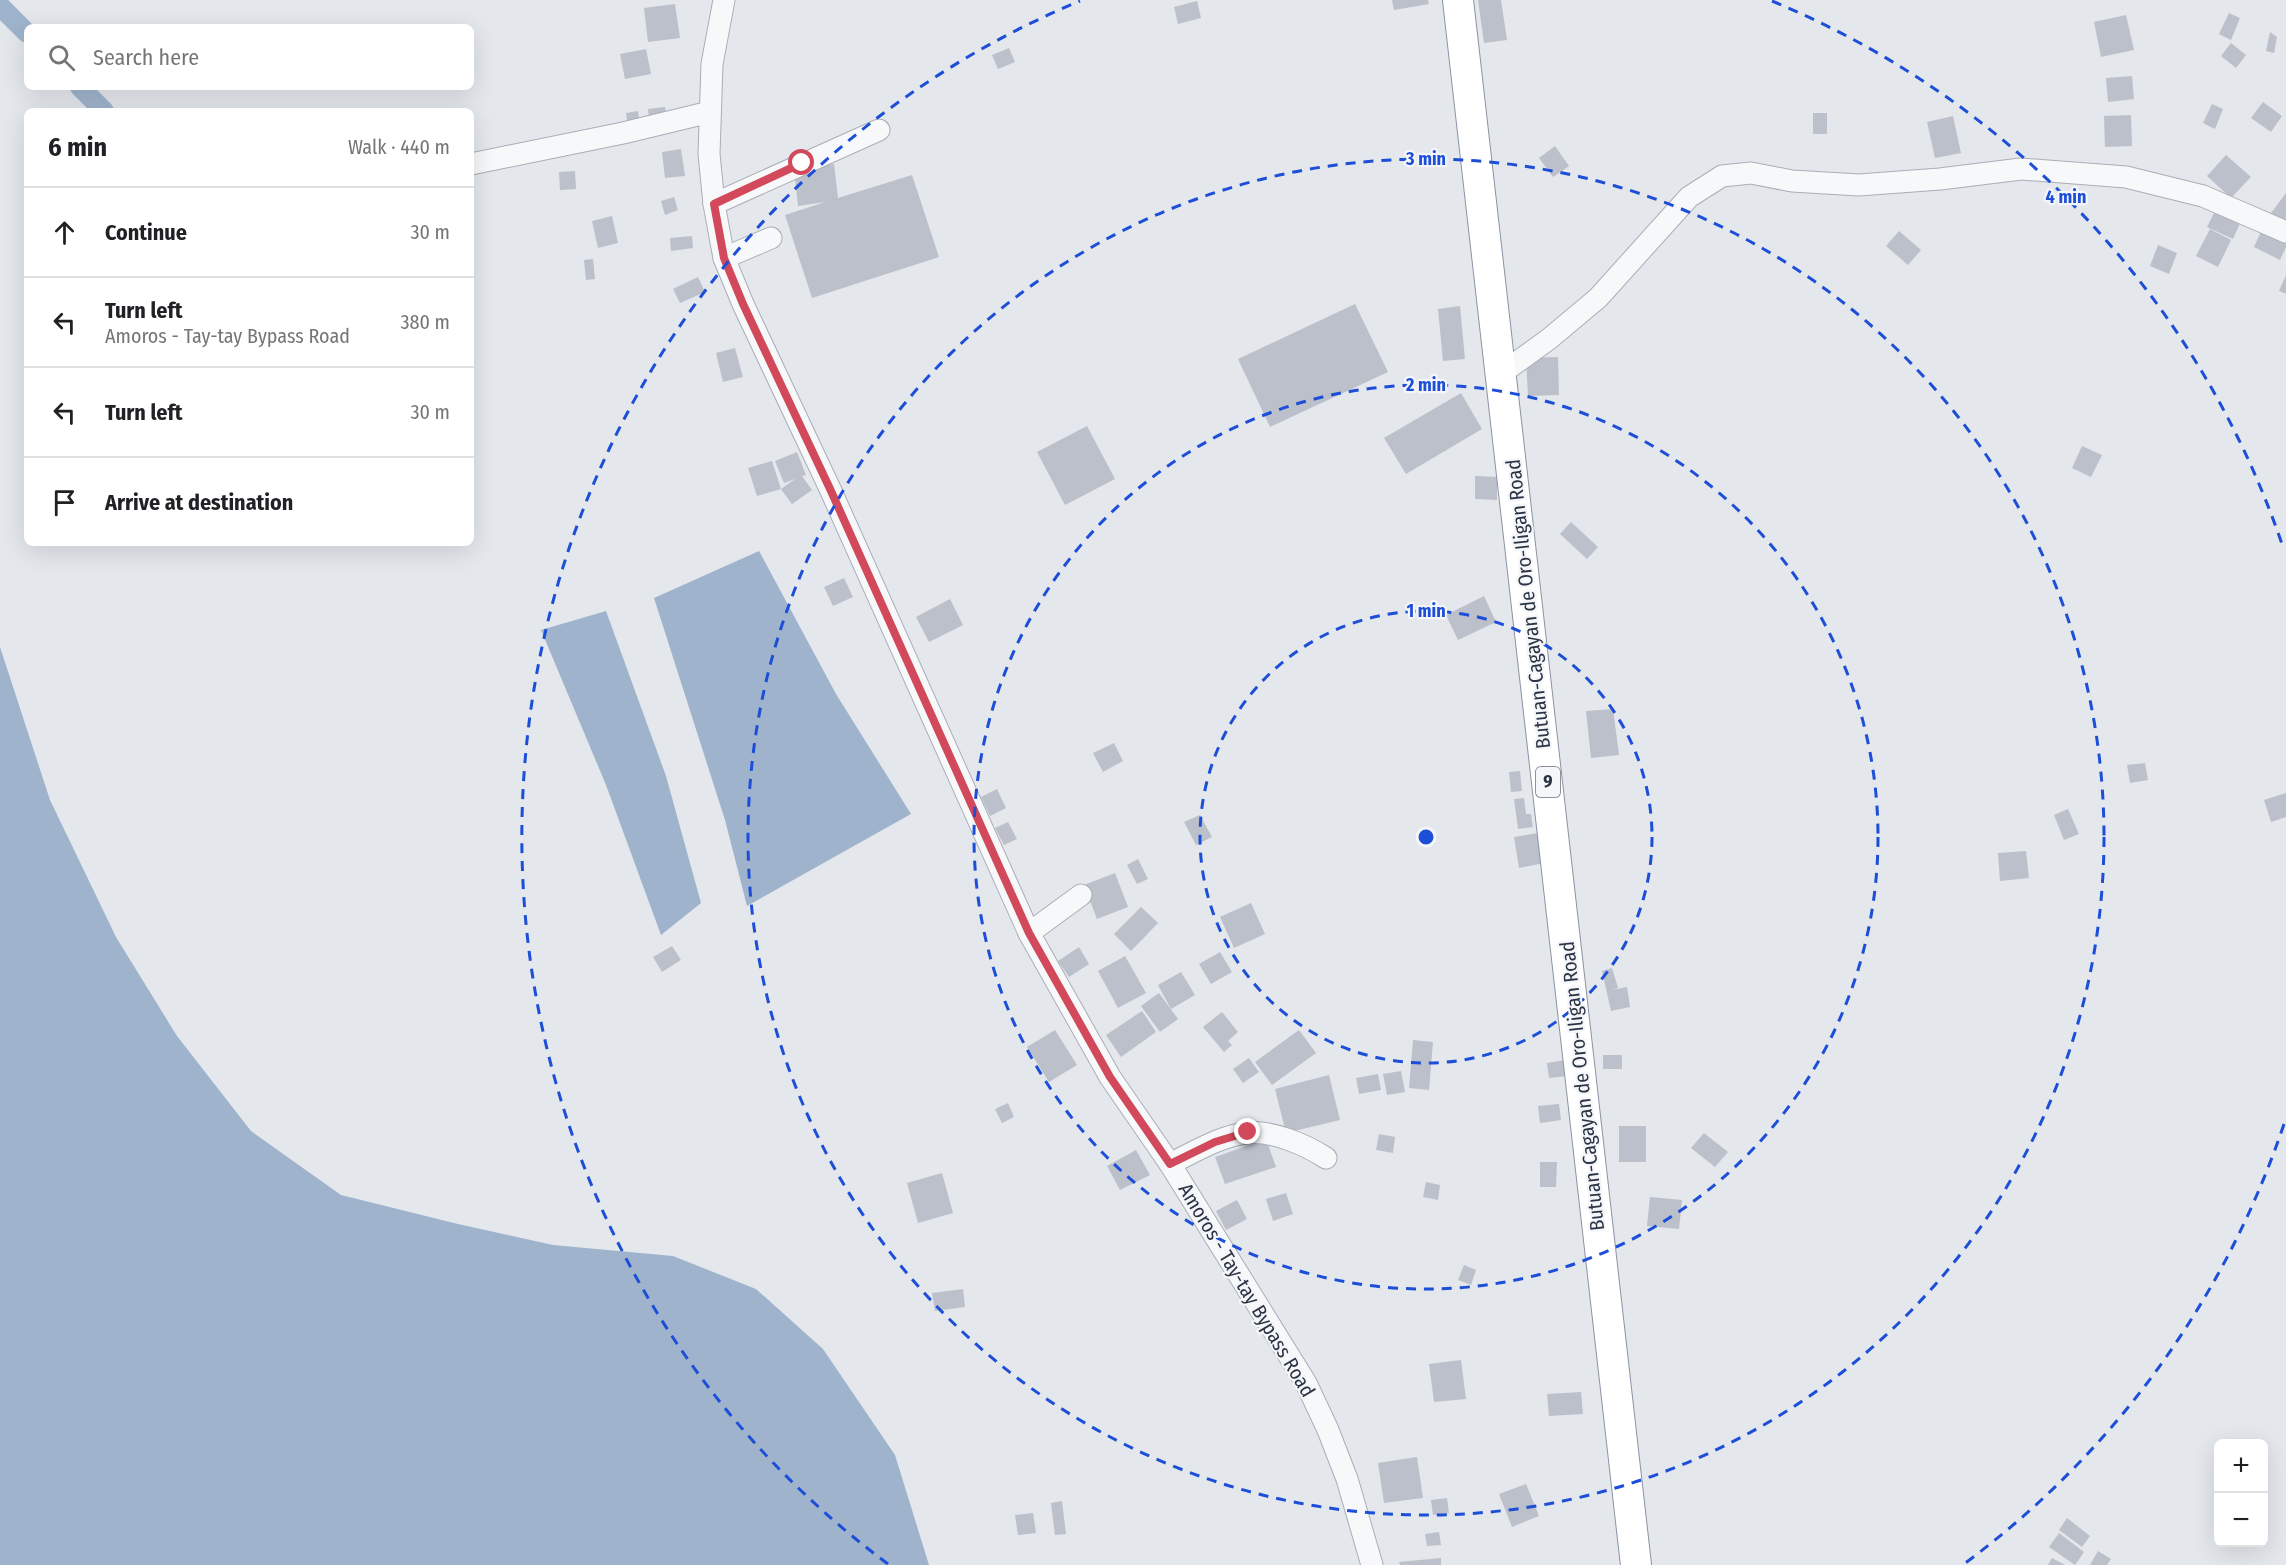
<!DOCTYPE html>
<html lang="en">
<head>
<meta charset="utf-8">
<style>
	:root { --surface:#fff; --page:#f6f6f6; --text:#202124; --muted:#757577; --line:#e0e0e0 }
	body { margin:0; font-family:"Fira Sans Condensed",sans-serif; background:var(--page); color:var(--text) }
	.controls { position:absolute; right:18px; bottom:18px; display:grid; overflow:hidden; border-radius:9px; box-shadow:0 6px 24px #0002 }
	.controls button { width:54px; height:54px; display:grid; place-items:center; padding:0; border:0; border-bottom:2px solid var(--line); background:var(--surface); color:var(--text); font:30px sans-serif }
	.stop { position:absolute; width:18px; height:18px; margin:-14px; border:4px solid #d1495b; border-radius:50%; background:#fff }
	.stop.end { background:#d1495b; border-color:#fff; box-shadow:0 2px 6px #0008 }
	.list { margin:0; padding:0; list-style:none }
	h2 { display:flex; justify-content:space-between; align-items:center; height:78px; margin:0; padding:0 24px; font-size:26px }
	h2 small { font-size:20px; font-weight:400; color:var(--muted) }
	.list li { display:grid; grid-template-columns:39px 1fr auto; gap:18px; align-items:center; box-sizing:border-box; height:90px; padding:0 24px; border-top:2px solid var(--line) }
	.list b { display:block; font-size:22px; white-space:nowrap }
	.list p { margin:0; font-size:20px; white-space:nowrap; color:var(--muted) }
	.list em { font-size:20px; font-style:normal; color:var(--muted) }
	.icon { flex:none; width:33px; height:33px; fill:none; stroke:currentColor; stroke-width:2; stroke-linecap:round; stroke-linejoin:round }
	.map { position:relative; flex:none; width:2286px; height:1565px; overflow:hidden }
	.search { position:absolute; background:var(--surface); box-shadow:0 6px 24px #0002; left:24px; top:24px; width:450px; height:66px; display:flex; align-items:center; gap:15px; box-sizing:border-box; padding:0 21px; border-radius:9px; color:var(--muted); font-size:22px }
	.panel { position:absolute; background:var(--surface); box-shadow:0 6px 24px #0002; left:24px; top:108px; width:450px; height:438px; border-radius:9px }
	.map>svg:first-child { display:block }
	.water { fill:#9fb4cc }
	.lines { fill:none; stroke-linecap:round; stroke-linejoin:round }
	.canal { stroke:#9fb4cc; stroke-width:20 }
	.building { fill:#bbc0ca }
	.minor-casing { stroke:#a9aeb7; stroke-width:23 }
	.highway-casing { stroke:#8b94a3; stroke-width:32 }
	.minor { stroke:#f7f8fa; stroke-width:21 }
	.highway { stroke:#fff; stroke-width:30 }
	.route { stroke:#d1495b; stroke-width:8 }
	.ring { fill:none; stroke:#1d4ed8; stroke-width:3; stroke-dasharray:10 8 }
	.labels { text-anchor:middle; stroke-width:4.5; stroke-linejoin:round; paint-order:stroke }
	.shield { fill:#f4f6f9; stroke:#676e7b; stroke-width:1.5 }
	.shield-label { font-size:18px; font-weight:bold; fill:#2b3445 }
	.street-label { font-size:20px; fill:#2b3445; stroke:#f4f6f9 }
	.centre { fill:#1d4ed8; stroke:#f4f6f9; stroke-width:3 }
	.ring-label { font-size:18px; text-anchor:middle; font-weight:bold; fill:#1d4ed8; stroke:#f4f6f9; stroke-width:4.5; stroke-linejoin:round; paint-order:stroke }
</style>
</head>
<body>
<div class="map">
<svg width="2286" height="1565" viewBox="0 0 2286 1565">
	<rect width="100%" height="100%" fill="#e4e7ec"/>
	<!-- water -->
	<g class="water">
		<polygon points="759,551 836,694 911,814 747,906 725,820 654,598"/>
		<polygon points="606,611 666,776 701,903 661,935 606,785 541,630"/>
		<polygon points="0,647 50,800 116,937 177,1036 251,1131 341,1195 458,1224 553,1245 673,1256 756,1289 823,1349 895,1455 929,1565 0,1565"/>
	</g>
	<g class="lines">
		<!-- canal -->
		<g class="canal">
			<polyline points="0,6 27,33"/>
			<polyline points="80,87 104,111"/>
		</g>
	</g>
	<!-- building -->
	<g class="building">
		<polygon points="1392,0 1428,0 1429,4 1394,10"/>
		<polygon points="1478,0 1501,0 1507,40 1484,43"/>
		<polygon points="1197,1 1201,18 1178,24 1174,7"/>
		<polygon points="675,4 680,38 648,42 644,8"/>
		<polygon points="2229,13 2240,18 2231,40 2219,34"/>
		<polygon points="2126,15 2134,50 2101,57 2094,22"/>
		<polygon points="2270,32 2277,37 2274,53 2266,51"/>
		<polygon points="2231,43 2246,55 2236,68 2221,56"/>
		<polygon points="1009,48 1015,62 998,69 992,55"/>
		<polygon points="646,49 651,74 625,79 620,54"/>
		<polygon points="2132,76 2134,99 2108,102 2106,78"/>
		<polygon points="2263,102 2282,116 2271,132 2251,118"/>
		<polygon points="2212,104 2223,109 2215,129 2203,123"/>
		<polygon points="665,107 667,123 650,125 648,109"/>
		<polygon points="638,111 640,128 628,129 626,113"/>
		<rect x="1813" y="113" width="14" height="21"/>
		<polygon points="2131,115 2132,146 2105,147 2104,116"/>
		<polygon points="1953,116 1961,153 1935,158 1927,122"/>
		<polygon points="1555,146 1569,166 1553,177 1539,158"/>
		<polygon points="681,149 685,176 665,178 662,152"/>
		<polygon points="2226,155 2251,177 2231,198 2207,176"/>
		<polygon points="834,164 838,198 912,175 939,257 812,298 785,215 825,202 798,206 794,169"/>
		<polygon points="575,171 576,189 560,190 559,172"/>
		<polygon points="2286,193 2286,222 2271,213"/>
		<polygon points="674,197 678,210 665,215 661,201"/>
		<polygon points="2217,207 2242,219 2233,239 2207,227"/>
		<polygon points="612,216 618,243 598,248 592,221"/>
		<polygon points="2264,225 2286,236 2286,247 2280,260 2254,247"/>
		<polygon points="2210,229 2231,240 2218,267 2196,256"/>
		<polygon points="1899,231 1921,250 1908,265 1886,246"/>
		<polygon points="692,236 693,248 671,251 670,238"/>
		<polygon points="2158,245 2177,253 2169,274 2150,266"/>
		<polygon points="593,259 595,279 586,280 584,260"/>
		<polygon points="2286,275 2286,294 2279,291"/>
		<polygon points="698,277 705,292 680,303 673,289"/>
		<polygon points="1355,304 1388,372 1270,427 1238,359"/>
		<polygon points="1460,306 1465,359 1443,361 1438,309"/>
		<polygon points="735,348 743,377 723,382 716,353"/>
		<polygon points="1558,357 1559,395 1528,396 1526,358"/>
		<polygon points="1461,393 1482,429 1406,474 1384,438"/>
		<polygon points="1087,426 1115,479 1065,505 1037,452"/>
		<polygon points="2082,446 2102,455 2091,477 2072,468"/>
		<polygon points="797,452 806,475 802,476 812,490 792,504 781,489 795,479 784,483 775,461"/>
		<polygon points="772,461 781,489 757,496 748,468"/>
		<polygon points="1475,476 1497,477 1497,500 1475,499"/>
		<polygon points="1571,522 1598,547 1587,559 1560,534"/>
		<polygon points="844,578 853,597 833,606 824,587"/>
		<polygon points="1484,596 1496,622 1458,640 1446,615"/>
		<polygon points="950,599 963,625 929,642 916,617"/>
		<polygon points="1613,709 1619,755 1591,758 1586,711"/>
		<polygon points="1114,743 1123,761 1103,772 1093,753"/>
		<polygon points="2145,763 2148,780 2130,783 2127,765"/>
		<polygon points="1520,771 1522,791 1511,792 1509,772"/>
		<polygon points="997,789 1006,808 990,816 981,797"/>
		<polygon points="2286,793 2286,817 2271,822 2264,800"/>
		<polygon points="1524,798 1526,814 1531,814 1533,827 1518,829 1514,799"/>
		<polygon points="2068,809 2079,834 2064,840 2054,815"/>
		<polygon points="1200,815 1212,837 1196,845 1184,822"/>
		<polygon points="1008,822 1017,839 1004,845 995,828"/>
		<polygon points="1538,833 1544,863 1519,868 1514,837"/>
		<polygon points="2026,851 2029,878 2000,881 1998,853"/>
		<polygon points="1138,859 1148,879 1137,884 1127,865"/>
		<polygon points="1115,873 1128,907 1097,919 1084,885"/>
		<polygon points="1251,903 1265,934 1234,948 1220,917"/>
		<polygon points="1141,907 1158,923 1131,951 1114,934"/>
		<polygon points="672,946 681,960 662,972 653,957"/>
		<polygon points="1079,947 1089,964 1069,977 1058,961"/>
		<polygon points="1220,952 1232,972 1211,984 1199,964"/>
		<polygon points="1125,956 1146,993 1118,1008 1098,971"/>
		<polygon points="1612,968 1618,988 1611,990 1627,987 1630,1007 1611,1011 1602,971"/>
		<polygon points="1181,972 1195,995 1171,1009 1158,985"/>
		<polygon points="1159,993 1178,1019 1160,1032 1141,1006"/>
		<polygon points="1142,1011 1156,1032 1121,1057 1106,1035"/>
		<polygon points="1222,1012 1238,1032 1228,1041 1232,1045 1224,1052 1203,1027"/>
		<polygon points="1055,1030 1077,1065 1049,1082 1027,1047"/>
		<polygon points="1299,1030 1316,1053 1272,1085 1255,1062"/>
		<polygon points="1413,1040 1433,1042 1429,1090 1409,1088"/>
		<rect x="1603" y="1055" width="19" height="14"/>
		<polygon points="1249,1058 1259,1072 1243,1083 1233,1069"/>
		<polygon points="1565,1060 1567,1076 1549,1078 1547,1063"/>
		<polygon points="1401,1071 1405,1092 1387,1095 1383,1074"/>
		<polygon points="1378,1074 1381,1090 1359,1094 1356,1078"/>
		<polygon points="1329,1075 1340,1120 1286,1133 1275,1089"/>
		<polygon points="1008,1103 1014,1117 1002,1123 995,1109"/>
		<polygon points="1559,1104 1561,1120 1540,1123 1538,1106"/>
		<rect x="1619" y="1126" width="27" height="36"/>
		<polygon points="1704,1133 1728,1152 1715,1167 1691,1148"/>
		<polygon points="1379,1134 1395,1137 1393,1153 1376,1150"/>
		<polygon points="1266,1139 1276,1167 1225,1184 1215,1157"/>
		<polygon points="1136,1150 1150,1175 1120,1190 1107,1166"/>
		<polygon points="1540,1162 1557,1162 1556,1187 1540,1187"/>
		<polygon points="942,1173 953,1213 918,1223 907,1183"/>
		<polygon points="1426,1182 1440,1185 1438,1200 1423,1197"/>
		<polygon points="1286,1193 1293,1214 1273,1221 1266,1199"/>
		<polygon points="1650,1197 1682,1200 1679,1229 1647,1226"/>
		<polygon points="1237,1200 1247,1219 1226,1230 1216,1211"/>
		<polygon points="1464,1265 1476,1270 1471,1285 1458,1280"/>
		<polygon points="963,1289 965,1307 935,1311 932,1293"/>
		<polygon points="1461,1360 1466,1399 1434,1402 1429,1364"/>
		<polygon points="1581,1392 1583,1414 1549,1416 1547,1394"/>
		<polygon points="1417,1457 1423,1498 1384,1503 1378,1463"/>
		<polygon points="1526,1484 1539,1516 1512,1527 1499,1494"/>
		<polygon points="1447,1498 1449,1513 1433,1515 1431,1500"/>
		<polygon points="1062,1501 1066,1534 1055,1535 1051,1503"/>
		<polygon points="1033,1513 1036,1533 1018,1535 1015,1515"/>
		<polygon points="2067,1518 2090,1536 2082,1547 2059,1530"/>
		<polygon points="1439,1532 1441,1545 1427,1546 1425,1534"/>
		<polygon points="2059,1533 2084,1552 2075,1565 2049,1547"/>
		<polygon points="2098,1551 2111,1559 2107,1565 2090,1565"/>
		<polygon points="1441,1558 1441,1565 1400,1565 1399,1562"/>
		<polygon points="2052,1558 2065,1565 2048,1565"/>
	</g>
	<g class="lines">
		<!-- minor casing -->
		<g class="minor-casing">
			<g id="minor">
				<polyline points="724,0 712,64 709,154 714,204 724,258 743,304 831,491 1029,933 1110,1077 1170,1164 1306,1383 1328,1430 1347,1479 1372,1565"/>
				<polyline points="471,164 623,133 710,112"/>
				<polyline points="714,204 879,130"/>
				<polyline points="724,258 771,238"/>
				<polyline points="1502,373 1549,339 1598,298 1689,197 1722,176 1751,173 1792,181 1859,185 1940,179 2021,169 2126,177 2203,196 2286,232"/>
				<polyline points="1029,933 1081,895"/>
				<path d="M1170 1164C1194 1152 1220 1136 1247 1133 1272 1130 1306 1145 1326 1158"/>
			</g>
		</g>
		<!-- highway casing -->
		<g class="highway-casing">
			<polyline id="highway" points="1458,0 1636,1565"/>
		</g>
		<!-- minor -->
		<use href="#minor" class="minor"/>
		<!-- highway -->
		<use href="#highway" class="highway"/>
	</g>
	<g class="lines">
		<!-- route -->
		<polyline class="route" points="802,163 714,204 724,258 743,304 831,491 1029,933 1110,1077 1170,1164 1215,1142 1248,1132"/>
	</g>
	<!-- distance rings -->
	<g class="ring">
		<circle cx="1426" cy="837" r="226"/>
		<circle cx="1426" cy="837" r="452"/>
		<circle cx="1426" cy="837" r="678"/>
		<path d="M2284 1124A905 905 0 0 1 1964 1564M888 1564A905 905 0 0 1 1080 1M1772 1A905 905 0 0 1 2284 550"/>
	</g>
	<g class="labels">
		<!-- shield labels -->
		<rect class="shield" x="1536" y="767" width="24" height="30" rx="4.5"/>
		<g class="shield-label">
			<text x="1548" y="788">9</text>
		</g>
		<!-- street labels -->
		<g class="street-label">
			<text transform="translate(1528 604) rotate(-96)" y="7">Butuan-Cagayan de Oro-Iligan Road</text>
			<text transform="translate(1582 1086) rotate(-96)" y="7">Butuan-Cagayan de Oro-Iligan Road</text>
			<text transform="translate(1247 1290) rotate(59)" y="7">Amoros - Tay-tay Bypass Road</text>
		</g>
	</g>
	<circle cx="1426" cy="837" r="9" class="centre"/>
	<g class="ring-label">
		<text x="1426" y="165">3 min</text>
		<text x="2066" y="203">4 min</text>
		<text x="1426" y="391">2 min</text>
		<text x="1426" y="617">1 min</text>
	</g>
</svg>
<div class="controls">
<button>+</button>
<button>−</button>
</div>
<div class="stop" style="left:802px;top:163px"></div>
<div class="stop end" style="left:1248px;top:1132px"></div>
<div class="search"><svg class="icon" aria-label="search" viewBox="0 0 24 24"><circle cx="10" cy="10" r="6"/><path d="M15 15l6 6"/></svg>Search here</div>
<section class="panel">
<h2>6 min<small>Walk · 440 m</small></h2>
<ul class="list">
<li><svg class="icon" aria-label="ahead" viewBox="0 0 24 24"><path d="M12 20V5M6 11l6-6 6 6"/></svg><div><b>Continue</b></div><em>30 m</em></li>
<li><svg class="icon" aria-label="left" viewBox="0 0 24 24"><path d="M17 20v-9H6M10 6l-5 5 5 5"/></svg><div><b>Turn left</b><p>Amoros - Tay-tay Bypass Road</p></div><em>380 m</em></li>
<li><svg class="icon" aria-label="left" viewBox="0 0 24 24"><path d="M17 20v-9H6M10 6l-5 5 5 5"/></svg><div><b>Turn left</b></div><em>30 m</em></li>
<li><svg class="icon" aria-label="arrive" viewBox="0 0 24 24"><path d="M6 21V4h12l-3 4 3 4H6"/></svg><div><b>Arrive at destination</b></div></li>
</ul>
</section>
</div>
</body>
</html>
